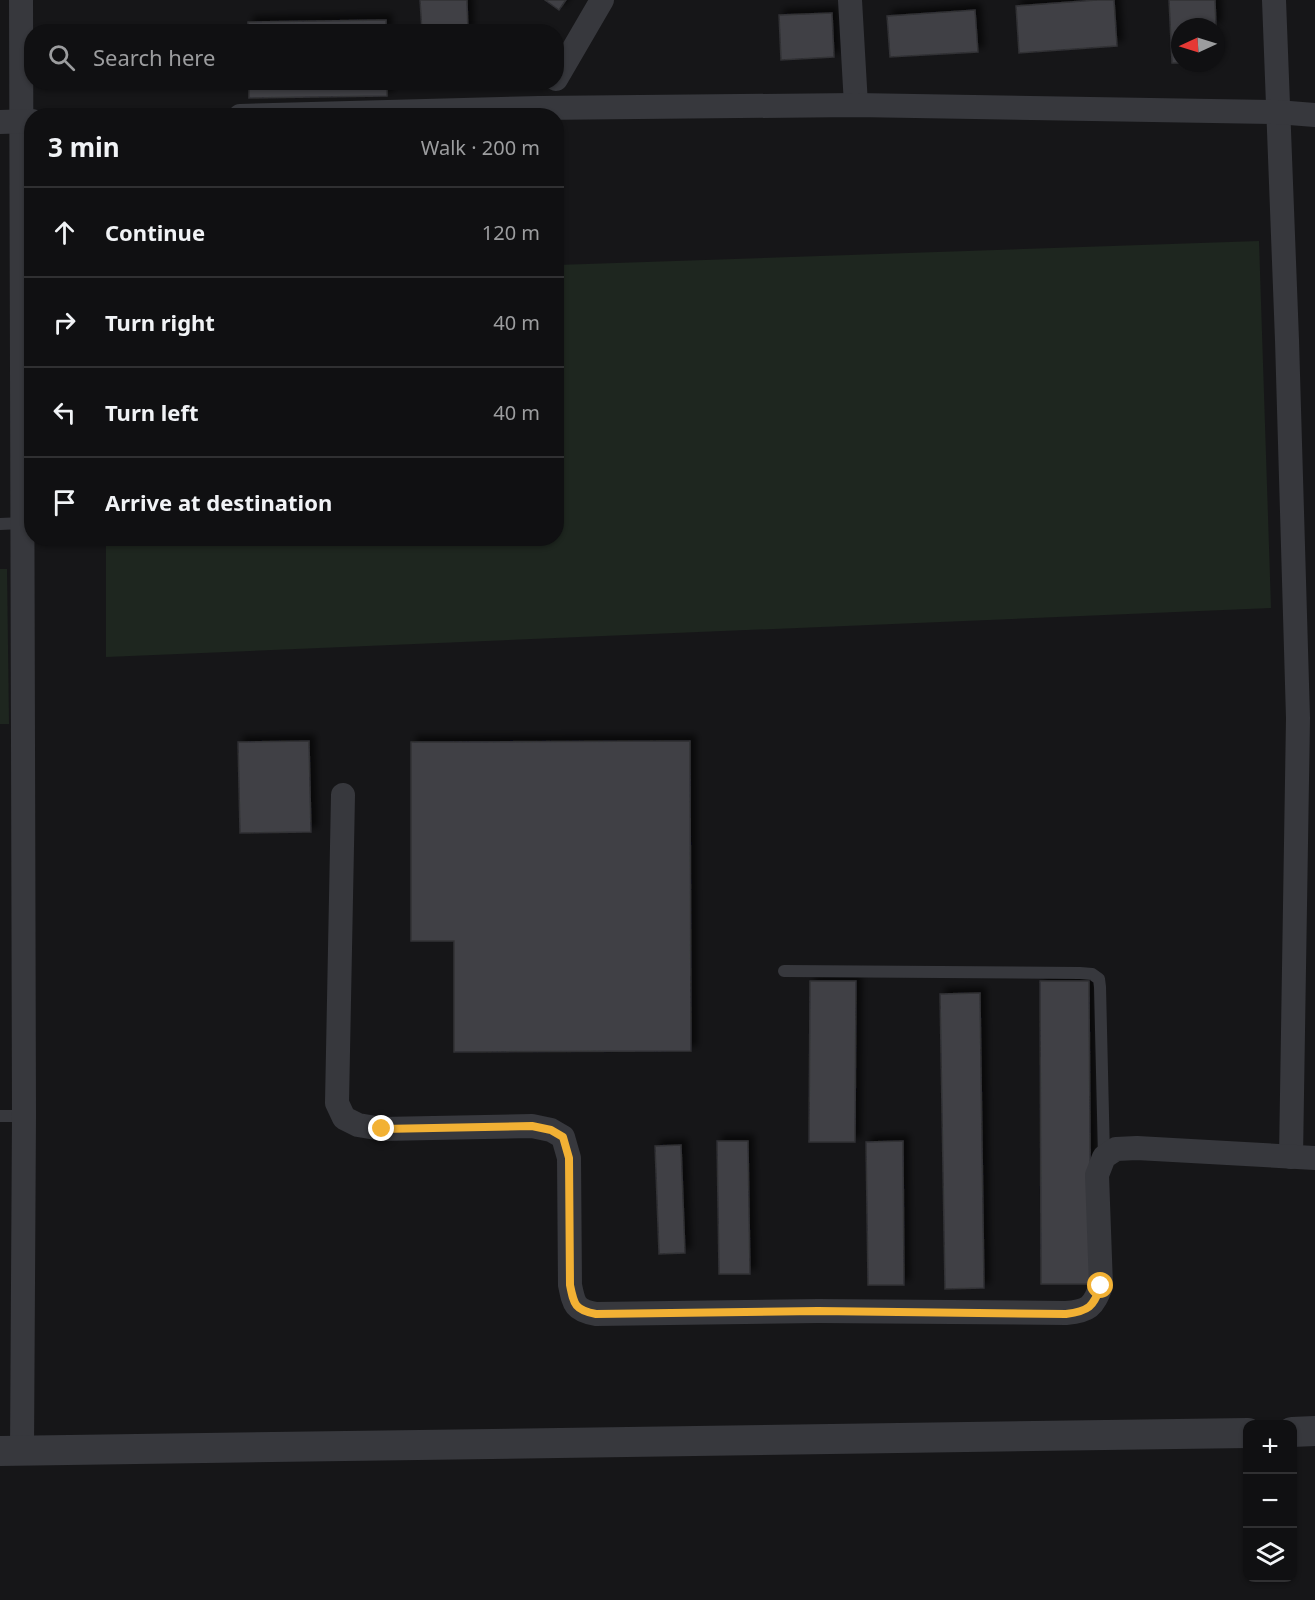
<!DOCTYPE html>
<html lang="en">
<head>
<meta charset="utf-8">
<style>
	:root { --surface:#101012; --page:#19191b; --text:#f1f3f6; --muted:#9c9d9f; --line:#303032 }
	body { margin:0; font-family:"Noto Sans",sans-serif; background:var(--page); color:var(--text) }
	.controls { position:absolute; right:18px; bottom:18px; display:grid; overflow:hidden; border-radius:12px; box-shadow:0 2px 4px #0004 }
	.controls button { width:54px; height:54px; display:grid; place-items:center; padding:0; border:0; border-bottom:2px solid var(--line); background:var(--surface); color:var(--text); font:30px sans-serif }
	.compass { position:absolute; left:1171px; top:18px; width:54px; height:54px; border-radius:50%; background:var(--surface); box-shadow:0 2px 4px #0004; rotate:266deg }
	.stop { position:absolute; width:18px; height:18px; margin:-14px; border:4px solid #f2b134; border-radius:50%; background:#fff }
	.stop.end { background:#f2b134; border-color:#fff; box-shadow:0 2px 6px #0008 }
	.list { margin:0; padding:0; list-style:none }
	h2 { display:flex; justify-content:space-between; align-items:center; height:78px; margin:0; padding:0 24px; font-size:26px }
	h2 small { font-size:20px; font-weight:400; color:var(--muted) }
	.list li { display:grid; grid-template-columns:39px 1fr auto; gap:18px; align-items:center; box-sizing:border-box; height:90px; padding:0 24px; border-top:2px solid var(--line) }
	.list b { display:block; font-size:22px; white-space:nowrap }
	.list em { font-size:20px; font-style:normal; color:var(--muted) }
	.icon { flex:none; width:33px; height:33px; fill:none; stroke:currentColor; stroke-width:2; stroke-linecap:round; stroke-linejoin:round }
	.map { position:relative; flex:none; width:1315px; height:1600px; overflow:hidden }
	.search { position:absolute; background:var(--surface); box-shadow:0 2px 4px #0004; left:24px; top:24px; width:540px; height:66px; display:flex; align-items:center; gap:15px; box-sizing:border-box; padding:0 21px; border-radius:24px; color:var(--muted); font-size:22px }
	.panel { position:absolute; background:var(--surface); box-shadow:0 2px 4px #0004; left:24px; top:108px; width:540px; height:438px; border-radius:24px }
	.map>svg:first-child { display:block }
	.green { fill:#1e261f }
	.building { fill:#404145; stroke:#303034; stroke-width:1.5; filter:url(#shadow) }
	.lines { fill:none; stroke-linecap:round; stroke-linejoin:round }
	.service { stroke:#37383d; stroke-width:12 }
	.minor { stroke:#37383d; stroke-width:24 }
	.tertiary { stroke:#37383d; stroke-width:30 }
	.route { stroke:#f2b134; stroke-width:8 }
</style>
</head>
<body>
<div class="map">
<svg width="1315" height="1600" viewBox="0 0 1315 1600">
	<defs>
		<filter id="shadow"><feDropShadow dx="5.5" dy="-5.5" stdDeviation="3" flood-color="#0009"/></filter>
	</defs>
	<rect width="100%" height="100%" fill="#161618"/>
	<!-- green -->
	<g class="green">
		<polygon points="1259,241 1271,608 106,657 106,539 556,538 557,265"/>
		<polygon points="0,569 7,569 9,724 0,724"/>
	</g>
	<!-- building -->
	<g class="building">
		<polygon points="420,0 467,0 468,32 422,32"/>
		<polygon points="545,0 566,0 559,10"/>
		<polygon points="1097,0 1114,0 1117,46 1019,53 1016,6"/>
		<polygon points="1169,0 1215,0 1216,27 1180,27 1180,63 1182,63 1172,63"/>
		<polygon points="975,10 978,52 890,57 887,16"/>
		<polygon points="832,13 834,57 781,60 779,15"/>
		<polygon points="386,20 386,32 248,32 248,22"/>
		<polygon points="249,82 387,82 387,96 249,98"/>
		<polygon points="423,82 470,82 470,87 424,89"/>
		<polygon points="309,741 311,832 240,833 238,742"/>
		<polygon points="690,741 691,1051 454,1052 454,941 411,941 411,742"/>
		<polygon points="810,981 856,981 855,1142 809,1142"/>
		<polygon points="1040,981 1089,981 1091,1284 1041,1284"/>
		<polygon points="980,993 984,1288 945,1289 940,994"/>
		<polygon points="717,1141 748,1141 750,1274 719,1274"/>
		<polygon points="903,1141 904,1285 868,1285 866,1142"/>
		<polygon points="681,1145 685,1253 659,1254 655,1146"/>
	</g>
	<g class="lines">
		<!-- service -->
		<g class="service">
			<polyline points="0,524 23,523"/>
			<polyline points="784,971 1080,973 1092,974 1099,979 1100,987 1104,1157"/>
			<polyline points="0,1116 24,1116"/>
		</g>
		<!-- minor -->
		<g class="minor">
			<polyline points="21,0 24,1116 22,1451"/>
			<polyline points="850,0 856,105"/>
			<polyline points="1274,0 1287,340 1298,718 1291,1157"/>
			<polyline points="556,79 602,0"/>
			<polyline points="240,116 539,108 856,105 1277,112 1315,115"/>
			<polyline points="0,122 32,121"/>
			<path d="M343 795 337 1103 344 1118 358 1125 382 1129 532 1126 551 1130 563 1137 569 1158 570 1285C574 1305 575 1310 596 1314L818 1311 1066 1313C1089 1311 1093 1307 1101 1286L1097 1175 1104 1157 1116 1149 1137 1148 1315 1158"/>
		</g>
		<!-- tertiary -->
		<g class="tertiary">
			<polyline points="1292,1432 1315,1431"/>
			<polyline points="0,1451 1248,1433"/>
		</g>
	</g>
	<g class="lines">
		<!-- route -->
		<path class="route" d="M382 1129 532 1126 551 1130 563 1137 569 1158 570 1285C574 1305 575 1310 596 1314L818 1311 1066 1314C1089 1311 1093 1307 1101 1286"/>
	</g>
</svg>
<div class="controls">
<button>+</button>
<button>−</button>
<button><svg class="icon" aria-label="layers" viewBox="0 0 24 24"><path d="M12 4l9 5-9 5-9-5zM3 14l9 5 9-5"/></svg></button>
</div>
<svg class="compass" viewBox="-18 -18 36 36"><path d="M0-13l5 13h-10z" fill="#e53935"/><path d="M0 13l5-13h-10z" fill="#9c9d9f"/></svg>
<div class="stop" style="left:1101px;top:1286px"></div>
<div class="stop end" style="left:382px;top:1129px"></div>
<div class="search"><svg class="icon" aria-label="search" viewBox="0 0 24 24"><circle cx="10" cy="10" r="6"/><path d="M15 15l6 6"/></svg>Search here</div>
<section class="panel">
<h2>3 min<small>Walk · 200 m</small></h2>
<ul class="list">
<li><svg class="icon" aria-label="ahead" viewBox="0 0 24 24"><path d="M12 20V5M6 11l6-6 6 6"/></svg><div><b>Continue</b></div><em>120 m</em></li>
<li><svg class="icon" aria-label="right" viewBox="0 0 24 24"><path d="M7 20v-9h11M14 6l5 5-5 5"/></svg><div><b>Turn right</b></div><em>40 m</em></li>
<li><svg class="icon" aria-label="left" viewBox="0 0 24 24"><path d="M17 20v-9H6M10 6l-5 5 5 5"/></svg><div><b>Turn left</b></div><em>40 m</em></li>
<li><svg class="icon" aria-label="arrive" viewBox="0 0 24 24"><path d="M6 21V4h12l-3 4 3 4H6"/></svg><div><b>Arrive at destination</b></div></li>
</ul>
</section>
</div>
</body>
</html>
